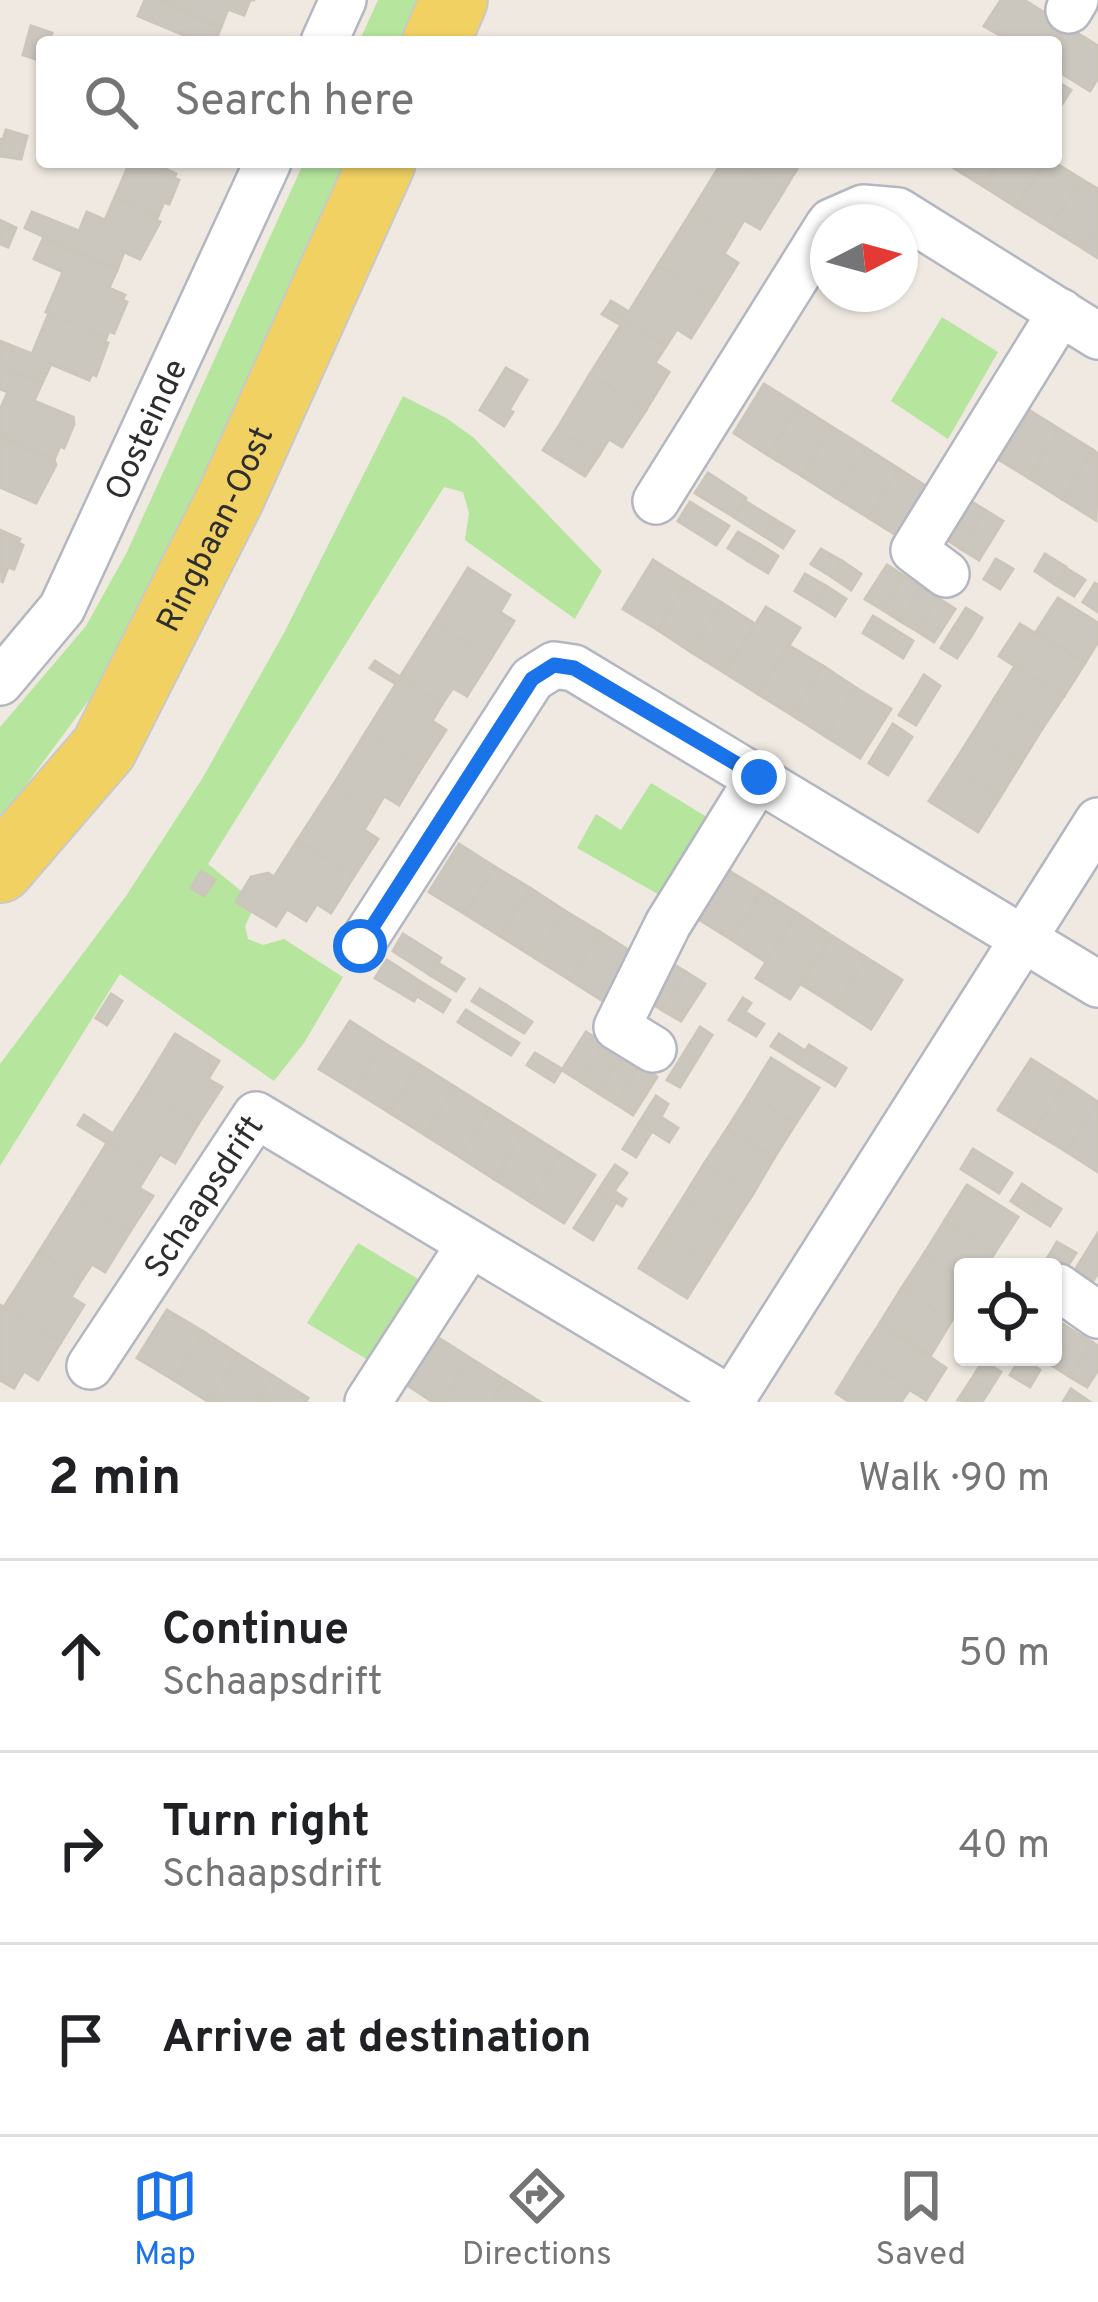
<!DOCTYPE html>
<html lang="en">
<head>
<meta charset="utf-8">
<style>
	:root { --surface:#fff; --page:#f6f6f6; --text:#202124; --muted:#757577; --line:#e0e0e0; --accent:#1a73e8 }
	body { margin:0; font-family:Overpass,sans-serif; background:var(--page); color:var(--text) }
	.controls { position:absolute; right:36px; bottom:36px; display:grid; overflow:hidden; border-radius:12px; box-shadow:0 3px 9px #0004 }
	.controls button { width:108px; height:108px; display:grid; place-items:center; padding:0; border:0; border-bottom:3px solid var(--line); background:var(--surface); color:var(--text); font:60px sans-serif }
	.compass { position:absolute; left:810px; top:204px; width:108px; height:108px; border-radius:50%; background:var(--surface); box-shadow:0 3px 9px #0004; rotate:84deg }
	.stop { position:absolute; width:36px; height:36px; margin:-27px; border:9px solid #1a73e8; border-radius:50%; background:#fff }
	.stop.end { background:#1a73e8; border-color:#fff; box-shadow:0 3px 12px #0008 }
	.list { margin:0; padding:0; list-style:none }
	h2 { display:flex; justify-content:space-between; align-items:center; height:156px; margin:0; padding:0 48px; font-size:51px }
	h2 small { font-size:39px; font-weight:400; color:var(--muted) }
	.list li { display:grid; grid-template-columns:78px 1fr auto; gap:36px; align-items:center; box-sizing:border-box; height:192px; padding:0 48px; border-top:3px solid var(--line) }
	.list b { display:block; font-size:45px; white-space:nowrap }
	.list p { margin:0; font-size:39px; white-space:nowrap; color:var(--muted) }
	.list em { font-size:39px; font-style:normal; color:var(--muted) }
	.icon { flex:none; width:66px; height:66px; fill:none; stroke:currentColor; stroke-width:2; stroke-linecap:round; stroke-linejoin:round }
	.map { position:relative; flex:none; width:1098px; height:1402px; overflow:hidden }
	.search { position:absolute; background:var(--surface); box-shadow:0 3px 9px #0004; left:36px; right:36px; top:36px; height:132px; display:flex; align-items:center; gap:30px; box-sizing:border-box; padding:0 42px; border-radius:12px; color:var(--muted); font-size:45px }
	.sheet { height:732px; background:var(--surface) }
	nav { display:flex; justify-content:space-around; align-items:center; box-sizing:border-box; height:168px; border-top:3px solid var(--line); background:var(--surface); font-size:33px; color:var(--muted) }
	nav a { display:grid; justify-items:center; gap:6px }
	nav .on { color:var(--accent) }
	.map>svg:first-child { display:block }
	.green { fill:#b6e59e }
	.building { fill:#cbc7bf; stroke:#cbc5ba; stroke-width:3 }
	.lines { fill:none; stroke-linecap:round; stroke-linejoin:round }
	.minor-casing { stroke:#b4b7c1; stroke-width:50 }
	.primary-casing { stroke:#c9c9c9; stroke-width:70 }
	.minor { stroke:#fff; stroke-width:45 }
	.primary { stroke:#f2d163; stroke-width:66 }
	.route { stroke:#1a73e8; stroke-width:15 }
	.labels { text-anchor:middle; stroke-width:9; stroke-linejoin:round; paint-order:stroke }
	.street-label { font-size:33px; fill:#2e2e2e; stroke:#fff }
</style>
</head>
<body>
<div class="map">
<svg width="1098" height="1402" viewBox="0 0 1098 1402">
	<rect width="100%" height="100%" fill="#efe9e1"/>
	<!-- green -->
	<g class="green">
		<polygon points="378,0 422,0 403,42 359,42"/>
		<polygon points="304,162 347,162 171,546 101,684 0,820 0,727 86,626 127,552"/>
		<polygon points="942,317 998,352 948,439 891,401"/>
		<polygon points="403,396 446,418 473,437 602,571 575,619 465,540 469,513 463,492 444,487 208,864 256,903 245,926 248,939 263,945 284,939 343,977 304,1043 274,1081 120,974 0,1166 0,1064 126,896 202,779 285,631"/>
		<polygon points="651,783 710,819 663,897 577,848 596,814 621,830"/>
		<polygon points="358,1243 418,1279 368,1360 307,1323"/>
	</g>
	<!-- building -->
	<g class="building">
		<polygon points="145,0 158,0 221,27 215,42 181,42 184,35 138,16"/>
		<polygon points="158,0 255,0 250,0 244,15 228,9 221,27"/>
		<polygon points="1001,0 1024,0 1098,46 1098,78 1090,91 1056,70 1056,42 1011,42 984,26"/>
		<polygon points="31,26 52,33 49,42 42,42 42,61 23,55"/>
		<polygon points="1056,81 1071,90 1060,107 1056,105"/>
		<polygon points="6,130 27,136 21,159 0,156 0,139 3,140"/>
		<polygon points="130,162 164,162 162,167 176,174 174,178 179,180 169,204 164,202 158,216 115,197"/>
		<polygon points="722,162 736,162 783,192 760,229 744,220 734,237 692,211"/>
		<polygon points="736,162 801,162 783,192"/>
		<polygon points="950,162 998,162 983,186 949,165"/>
		<polygon points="998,162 1045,162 1016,207 983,186"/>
		<polygon points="1045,162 1054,162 1081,179 1050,228 1016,207"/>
		<polygon points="1081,179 1098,189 1098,226 1084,249 1050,228"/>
		<polygon points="115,197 158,216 156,220 160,222 140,259 124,252 117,270 25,228 32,212 79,231 87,212 105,220"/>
		<polygon points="692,211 734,237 724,254 738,263 715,300 658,265"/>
		<polygon points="0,220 16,228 8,247 0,244"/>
		<polygon points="1098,226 1098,258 1084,249"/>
		<polygon points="43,239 117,270 109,288 125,295 122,300 127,302 114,333 109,331 106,338 46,312 63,272 34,259"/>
		<polygon points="658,265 715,300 691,338 677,329 666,346 606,309 611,301 629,312"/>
		<polygon points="606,309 666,346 655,363 669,372 646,410 590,374 621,325 602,314"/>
		<polygon points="49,313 106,338 105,342 108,343 96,376 92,374 89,380 51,364 42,383 0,366 0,341 32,354"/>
		<polygon points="0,366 42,383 34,401 73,417 74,424 64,448 60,446 54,460 0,437 0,410 8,392 0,389"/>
		<polygon points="506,368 527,380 509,410 513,412 504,426 480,410"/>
		<polygon points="590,374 646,410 622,447 609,439 599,455 557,429"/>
		<polygon points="764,384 799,406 768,455 734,433"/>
		<polygon points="799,406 832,427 802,476 768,455"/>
		<polygon points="1024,407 1059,429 1029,478 993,456"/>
		<polygon points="832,427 866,448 835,497 802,476"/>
		<polygon points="557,429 599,455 585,476 543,450"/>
		<polygon points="1059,429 1093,450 1062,499 1029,478"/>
		<polygon points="0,437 54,460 56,465 36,503 0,487"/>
		<polygon points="866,448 899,469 869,518 835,497"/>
		<polygon points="1093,450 1098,454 1096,520 1062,499"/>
		<polygon points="899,469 935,492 904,540 869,518"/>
		<polygon points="708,473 746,498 734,517 695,493"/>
		<polygon points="967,499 985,510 961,549 943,537"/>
		<polygon points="745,501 774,519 764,536 734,517"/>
		<polygon points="690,502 729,526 716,545 678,521"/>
		<polygon points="985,510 1003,521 979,560 961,549"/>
		<polygon points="774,519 794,531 783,548 764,536"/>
		<polygon points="0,530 20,539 18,543 23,545 14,569 8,567 2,583"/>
		<polygon points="738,532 759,544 748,561 728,548"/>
		<polygon points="759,544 778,556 768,573 748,561"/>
		<polygon points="821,549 842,561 832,577 811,564"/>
		<polygon points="1045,554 1066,567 1056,585 1035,571"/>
		<polygon points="996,559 1013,569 1000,589 984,579"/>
		<polygon points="653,560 688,582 658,630 623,609"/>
		<polygon points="842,561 861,574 851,590 832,577"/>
		<polygon points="887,565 904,576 883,610 865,599"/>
		<polygon points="468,568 510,595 500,612 514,621 491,658 434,623"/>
		<polygon points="1066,568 1085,580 1074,596 1056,585"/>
		<polygon points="805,574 826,586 815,603 795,591"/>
		<polygon points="904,576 921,587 900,621 883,610"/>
		<polygon points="688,582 722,603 691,652 658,630"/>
		<polygon points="1095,583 1098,585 1098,612 1083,602"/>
		<polygon points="826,586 846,599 835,616 815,603"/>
		<polygon points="921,587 938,598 917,631 900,621"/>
		<polygon points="938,598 955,609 934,642 917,631"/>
		<polygon points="1058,598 1098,623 1098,642 1085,663 1036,632"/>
		<polygon points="722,603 755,624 725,673 691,652"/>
		<polygon points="766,607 800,628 758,694 725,673"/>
		<polygon points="966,608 982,618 970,638 954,627"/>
		<polygon points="873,616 894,629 883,645 863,633"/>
		<polygon points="434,623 491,658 467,696 453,688 442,704 400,677"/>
		<polygon points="1020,624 1085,663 1064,696 999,656"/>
		<polygon points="954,627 970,638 957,658 941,648"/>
		<polygon points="894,629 913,641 903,658 883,645"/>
		<polygon points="788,645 823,666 792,715 758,694"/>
		<polygon points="375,661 442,704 432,721 446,730 422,767 366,732 396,684 370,668"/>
		<polygon points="823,666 856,688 825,736 792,715"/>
		<polygon points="1015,666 1064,696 1042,729 994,699"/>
		<polygon points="924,675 940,686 928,705 912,695"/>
		<polygon points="856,688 891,709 860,758 825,736"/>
		<polygon points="912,695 928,705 916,725 899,715"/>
		<polygon points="994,699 1042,729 1021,763 973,733"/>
		<polygon points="893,724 912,737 888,775 869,763"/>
		<polygon points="366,732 422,767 399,805 384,796 374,813 332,787"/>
		<polygon points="973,733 1021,763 1000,797 952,766"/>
		<polygon points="952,766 1000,797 978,832 929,801"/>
		<polygon points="332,787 374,813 364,830 378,839 354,876 297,841"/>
		<polygon points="297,841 354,876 331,913 317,904 306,921 287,909 276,926 236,902 251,877 268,873 274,877"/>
		<polygon points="459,844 495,867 465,914 429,892"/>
		<polygon points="495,867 530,888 500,936 465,914"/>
		<polygon points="726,869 762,891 732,940 695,917"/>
		<polygon points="201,871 215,880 204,896 191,888"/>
		<polygon points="530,888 565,911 535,958 500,936"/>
		<polygon points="762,891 797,913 766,962 732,940"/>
		<polygon points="565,911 600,932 570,980 535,958"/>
		<polygon points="797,913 832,936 790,999 756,978"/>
		<polygon points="600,932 636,955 606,1003 570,980"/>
		<polygon points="403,934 441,958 430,975 393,951"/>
		<polygon points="832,936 867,958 836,1006 801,984"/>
		<polygon points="867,958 902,980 871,1029 836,1006"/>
		<polygon points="387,960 424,984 414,1001 375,978"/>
		<polygon points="668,961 686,972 662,1010 645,999"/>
		<polygon points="438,963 464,979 456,991 430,975"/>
		<polygon points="686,972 705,984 681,1021 662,1010"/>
		<polygon points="424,984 450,1000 443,1012 417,996"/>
		<polygon points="480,989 506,1005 498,1017 472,1001"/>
		<polygon points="111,994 122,1001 107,1025 96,1018"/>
		<polygon points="743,998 751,1003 745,1012 764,1024 756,1036 729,1020"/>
		<polygon points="506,1005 532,1022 524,1033 498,1017"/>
		<polygon points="466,1010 493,1027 485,1039 458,1022"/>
		<polygon points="350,1021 384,1043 355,1091 319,1069"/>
		<polygon points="493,1027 519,1043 511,1055 485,1039"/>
		<polygon points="700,1027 712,1035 696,1061 684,1053"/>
		<polygon points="586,1032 605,1044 581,1082 562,1070"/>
		<polygon points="175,1034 219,1061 208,1079 222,1087 198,1124 142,1088"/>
		<polygon points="779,1034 805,1051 798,1063 771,1046"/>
		<polygon points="384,1043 420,1065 390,1113 355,1091"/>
		<polygon points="605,1044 622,1055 598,1093 581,1082"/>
		<polygon points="809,1045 846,1068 835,1086 798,1063"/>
		<polygon points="535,1053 562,1069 554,1082 527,1065"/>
		<polygon points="684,1053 696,1061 680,1087 667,1080"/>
		<polygon points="622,1055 640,1066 616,1104 598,1093"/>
		<polygon points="771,1058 819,1088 796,1123 749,1094"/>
		<polygon points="1031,1059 1066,1081 1034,1132 998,1110"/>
		<polygon points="420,1065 455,1087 425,1135 390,1113"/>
		<polygon points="640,1066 657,1077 633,1115 616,1104"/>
		<polygon points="1066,1081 1098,1102 1067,1152 1034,1132"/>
		<polygon points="455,1087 490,1109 460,1157 425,1135"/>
		<polygon points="142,1088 198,1124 175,1163 160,1154 150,1170 107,1143"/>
		<polygon points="749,1094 796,1123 774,1158 727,1129"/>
		<polygon points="656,1096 668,1104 661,1117 678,1128 669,1142 639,1123"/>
		<polygon points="1098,1102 1098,1172 1067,1152"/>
		<polygon points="490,1109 525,1131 494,1179 460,1157"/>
		<polygon points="84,1115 113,1134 107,1143 78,1125"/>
		<polygon points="639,1123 652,1131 636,1157 623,1149"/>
		<polygon points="727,1129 774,1158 753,1194 704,1164"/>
		<polygon points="525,1131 560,1153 529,1201 494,1179"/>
		<polygon points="107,1143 150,1170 139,1188 153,1196 129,1233 73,1198"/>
		<polygon points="973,1149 1012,1173 999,1193 961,1169"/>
		<polygon points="560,1153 595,1175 564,1223 529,1201"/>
		<polygon points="704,1164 753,1194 731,1228 683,1198"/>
		<polygon points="615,1165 627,1173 614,1191 626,1199 622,1206 598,1191"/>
		<polygon points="1022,1184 1040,1196 1029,1213 1011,1201"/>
		<polygon points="967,1185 1018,1217 995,1252 945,1220"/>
		<polygon points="598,1191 616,1202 593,1240 574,1228"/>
		<polygon points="1040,1196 1061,1209 1050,1226 1029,1213"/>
		<polygon points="73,1198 129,1233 105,1272 92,1264 82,1279 39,1252"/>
		<polygon points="683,1198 731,1228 709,1263 661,1233"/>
		<polygon points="945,1220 995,1252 986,1267 963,1267 963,1279 924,1254"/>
		<polygon points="661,1233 709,1263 687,1298 639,1268"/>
		<polygon points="1098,1233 1098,1273 1093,1281 1075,1270"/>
		<polygon points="1057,1242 1076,1253 1063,1273 1045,1262"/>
		<polygon points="39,1252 82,1279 71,1297 84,1305 61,1342 4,1307"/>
		<polygon points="924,1254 963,1279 963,1306 952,1320 901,1289"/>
		<polygon points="901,1289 952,1320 931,1355 880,1323"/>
		<polygon points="0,1305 61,1342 38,1380 24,1371 14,1388 0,1380"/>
		<polygon points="167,1310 204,1332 174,1380 137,1358"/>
		<polygon points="1058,1321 1075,1332 1053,1366 1039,1357 1053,1357 1053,1329"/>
		<polygon points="880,1323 946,1368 926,1400 858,1357"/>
		<polygon points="204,1332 238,1354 209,1402 174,1380"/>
		<polygon points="1075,1332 1092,1342 1070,1377 1053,1366"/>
		<polygon points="434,1335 470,1358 442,1402 433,1402 404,1383"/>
		<polygon points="1092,1342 1098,1346 1098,1370 1087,1387 1070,1377"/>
		<polygon points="238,1354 273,1376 257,1402 209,1402"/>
		<polygon points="858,1357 910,1389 901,1402 850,1402 836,1393"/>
		<polygon points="1021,1357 1040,1370 1030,1387 1010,1375"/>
		<polygon points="470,1358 505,1380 491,1402 442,1402"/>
		<polygon points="983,1361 1001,1372 989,1391 971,1380"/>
		<polygon points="273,1376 308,1398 306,1402 257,1402"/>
		<polygon points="505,1380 540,1402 491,1402"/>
		<polygon points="971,1380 989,1391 982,1402 958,1400"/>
		<polygon points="1071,1389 1090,1402 1063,1402"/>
	</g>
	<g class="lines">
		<!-- minor casing -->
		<g class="minor-casing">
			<g id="minor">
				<polyline points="1069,10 1075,0"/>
				<polyline points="324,42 343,0"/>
				<polyline points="831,222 863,208 898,211 1098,336"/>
				<polyline points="656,501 828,226"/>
				<polyline points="946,574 914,550 1061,312"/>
				<path id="s1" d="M0 682 62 608 268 162"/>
				<polyline points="360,946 532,679 554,665 574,668 1098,984"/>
				<polyline points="653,1049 617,1027 668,924 759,777"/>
				<polyline points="1058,1287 1098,1315"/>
				<path id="s2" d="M90 1366 256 1115 735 1402"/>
				<polyline points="368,1402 470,1244"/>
				<polyline points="730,1402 1098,821"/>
			</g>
		</g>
		<!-- primary casing -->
		<g class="primary-casing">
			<g id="primary">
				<polyline points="436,42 454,0"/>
				<path id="s3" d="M0 869 104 748 231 497 382 162"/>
			</g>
		</g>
		<!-- minor -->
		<use href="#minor" class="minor"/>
		<!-- primary -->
		<use href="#primary" class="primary"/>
	</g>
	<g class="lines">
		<!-- route -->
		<polyline class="route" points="360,946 532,679 554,665 574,668 759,777"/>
	</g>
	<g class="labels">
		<!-- street labels -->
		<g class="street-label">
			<text dy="12" stroke="none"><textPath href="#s1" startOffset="294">Oosteinde</textPath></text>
			<text dy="12" stroke="none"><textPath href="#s3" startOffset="405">Ringbaan-Oost</textPath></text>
			<text dy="12" stroke="none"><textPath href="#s2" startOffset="204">Schaapsdrift</textPath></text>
		</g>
	</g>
</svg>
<div class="controls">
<button><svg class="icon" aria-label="locate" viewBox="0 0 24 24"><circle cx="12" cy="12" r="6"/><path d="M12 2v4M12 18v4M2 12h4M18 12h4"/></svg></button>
</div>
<svg class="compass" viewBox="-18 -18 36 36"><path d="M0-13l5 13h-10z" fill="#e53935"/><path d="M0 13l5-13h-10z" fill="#757577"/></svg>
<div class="stop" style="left:360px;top:946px"></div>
<div class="stop end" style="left:759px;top:777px"></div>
<div class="search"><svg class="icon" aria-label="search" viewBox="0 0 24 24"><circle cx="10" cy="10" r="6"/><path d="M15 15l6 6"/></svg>Search here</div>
</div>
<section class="sheet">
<h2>2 min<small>Walk · 90 m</small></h2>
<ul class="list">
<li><svg class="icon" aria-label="ahead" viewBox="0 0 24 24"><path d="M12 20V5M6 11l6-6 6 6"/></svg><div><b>Continue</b><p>Schaapsdrift</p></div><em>50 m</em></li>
<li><svg class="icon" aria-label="right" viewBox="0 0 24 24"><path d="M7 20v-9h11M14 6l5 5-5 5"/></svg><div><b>Turn right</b><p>Schaapsdrift</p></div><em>40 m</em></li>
<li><svg class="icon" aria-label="arrive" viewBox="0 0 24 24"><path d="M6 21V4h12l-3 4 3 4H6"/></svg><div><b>Arrive at destination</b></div></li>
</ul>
</section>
<nav>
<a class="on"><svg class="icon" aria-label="map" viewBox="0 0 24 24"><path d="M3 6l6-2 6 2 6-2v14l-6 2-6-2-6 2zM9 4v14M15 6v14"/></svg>Map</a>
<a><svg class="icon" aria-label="directions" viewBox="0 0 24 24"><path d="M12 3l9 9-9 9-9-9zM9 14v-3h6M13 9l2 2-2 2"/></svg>Directions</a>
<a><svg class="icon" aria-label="saved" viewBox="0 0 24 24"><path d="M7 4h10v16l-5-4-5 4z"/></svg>Saved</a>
</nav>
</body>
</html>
